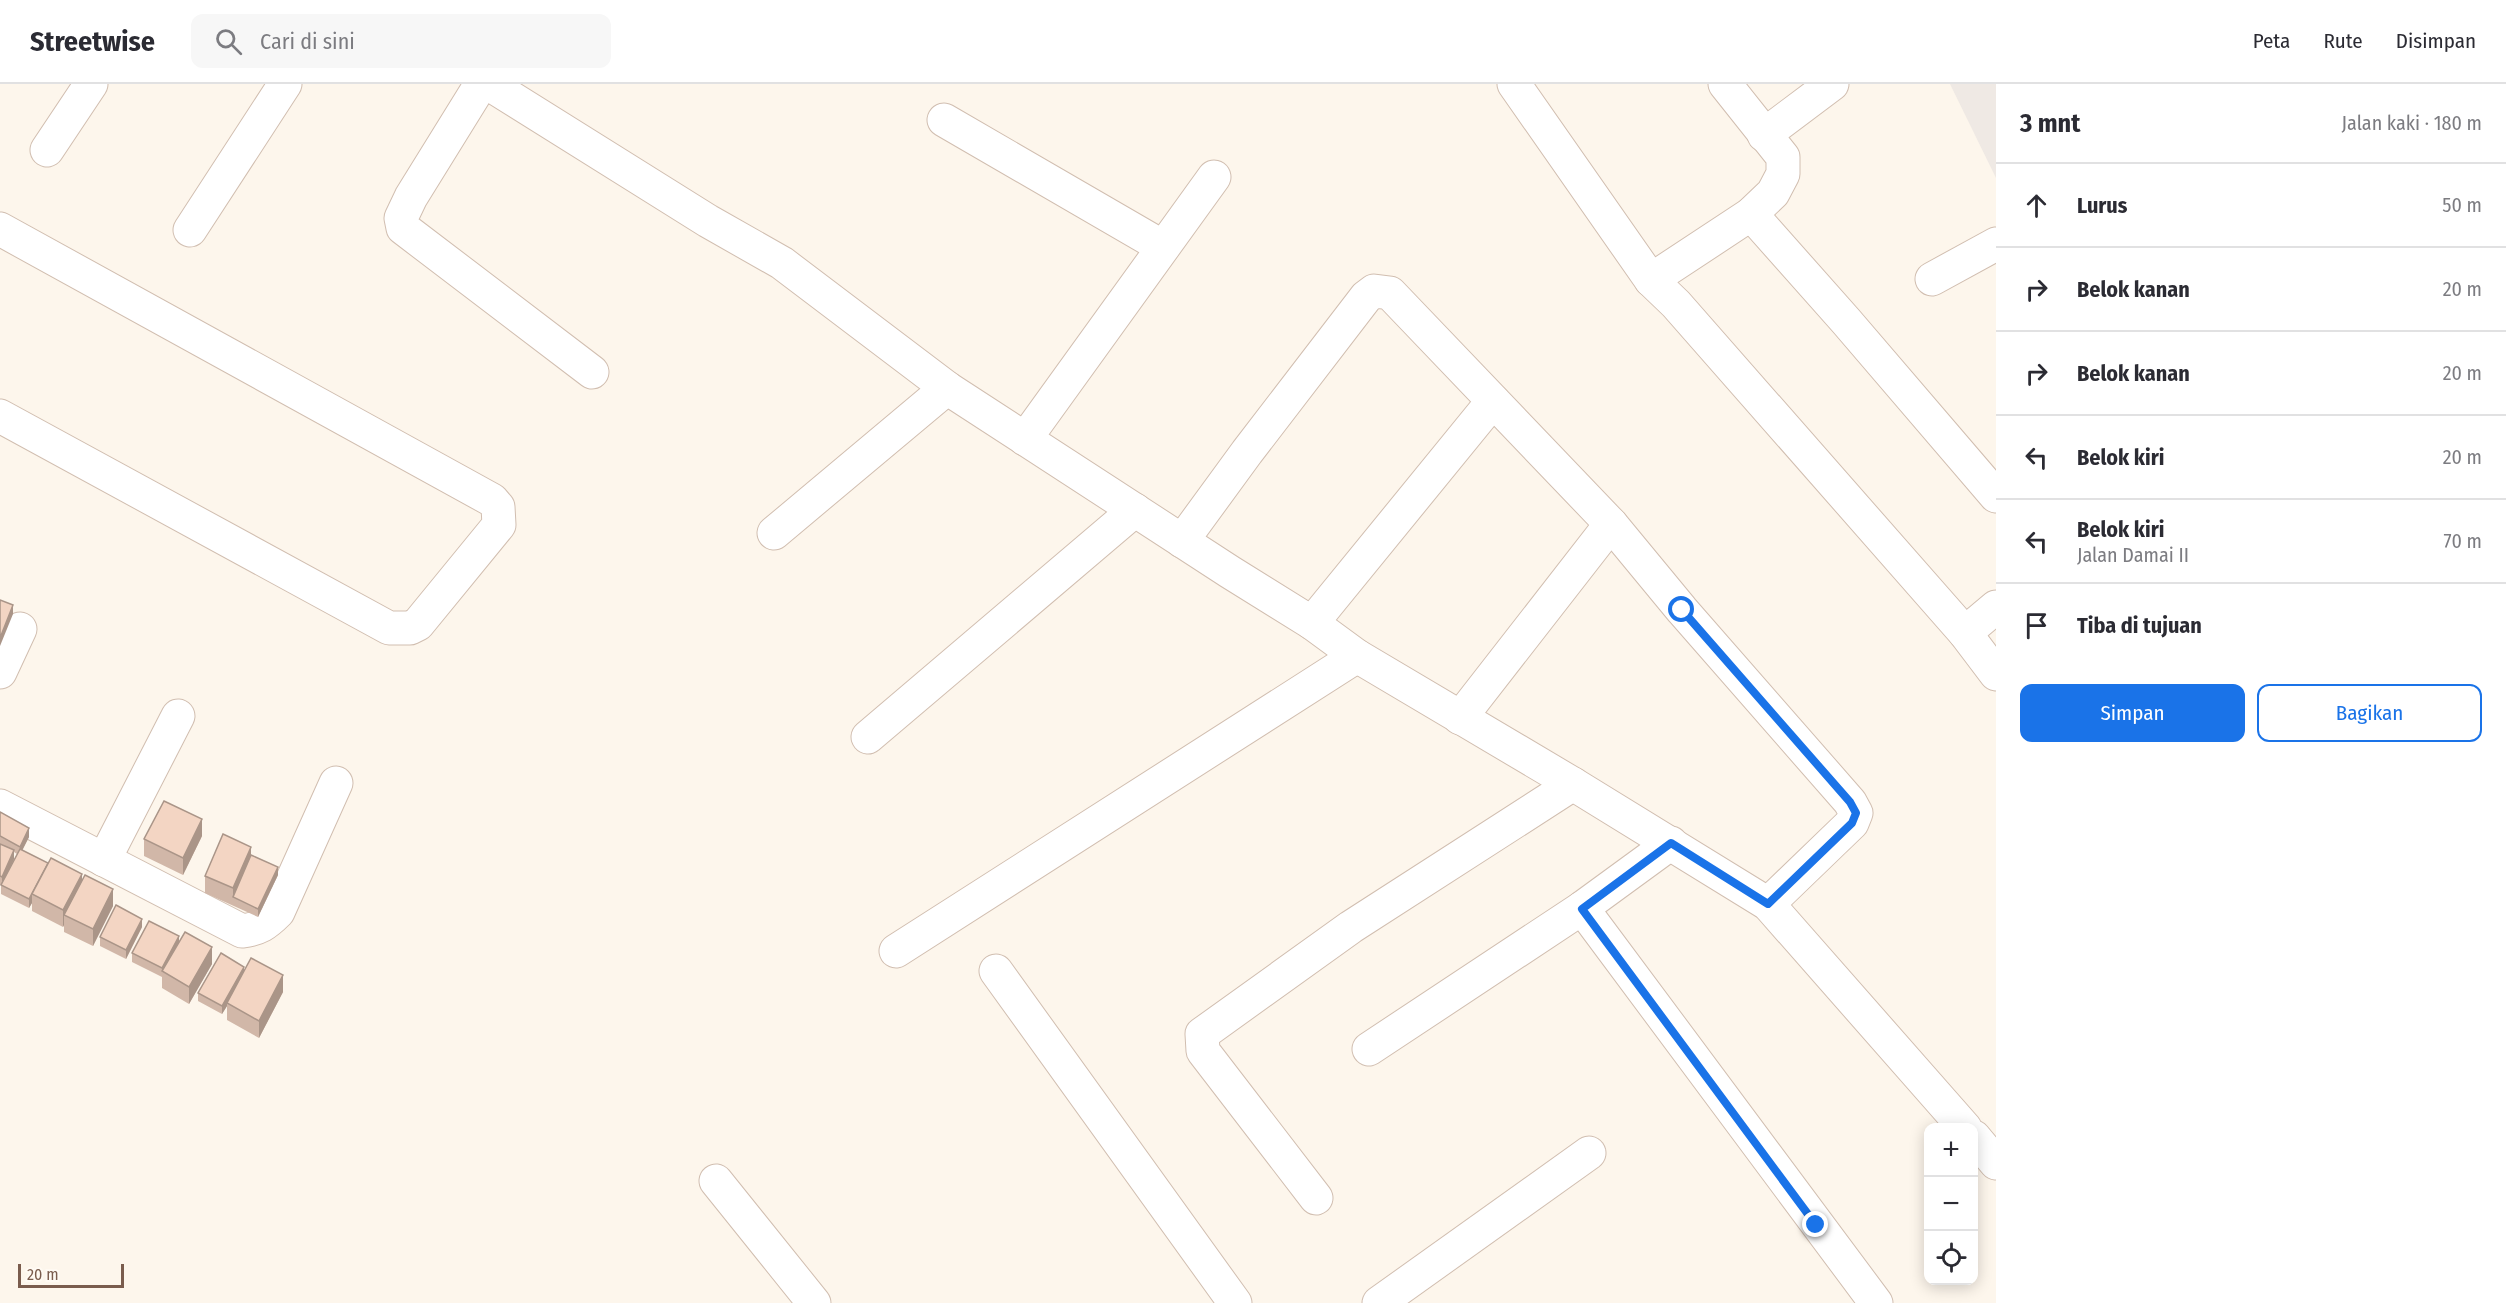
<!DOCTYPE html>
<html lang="id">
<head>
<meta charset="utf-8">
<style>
	:root { --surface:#fff; --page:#f7f7f7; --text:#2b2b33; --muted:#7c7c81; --line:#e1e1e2; --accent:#1a73e8 }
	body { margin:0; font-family:"Fira Sans Condensed",sans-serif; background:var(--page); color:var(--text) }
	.controls { position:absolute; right:18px; bottom:18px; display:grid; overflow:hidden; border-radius:12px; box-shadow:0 3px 15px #0003 }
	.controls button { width:54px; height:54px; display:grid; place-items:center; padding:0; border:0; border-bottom:2px solid var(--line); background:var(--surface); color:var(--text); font:30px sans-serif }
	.scale { position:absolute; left:18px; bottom:15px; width:106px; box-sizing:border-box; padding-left:6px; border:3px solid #7a5c4d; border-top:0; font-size:16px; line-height:21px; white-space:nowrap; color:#7a5c4d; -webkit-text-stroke:4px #fffaf3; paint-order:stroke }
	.stop { position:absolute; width:18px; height:18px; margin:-14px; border:4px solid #1a73e8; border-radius:50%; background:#fff }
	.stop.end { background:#1a73e8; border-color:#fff; box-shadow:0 2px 6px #0008 }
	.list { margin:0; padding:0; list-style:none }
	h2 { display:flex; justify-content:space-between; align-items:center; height:78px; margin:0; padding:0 24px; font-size:26px }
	h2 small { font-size:20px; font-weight:400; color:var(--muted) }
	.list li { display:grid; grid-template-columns:39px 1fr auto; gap:18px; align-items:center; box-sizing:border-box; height:84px; padding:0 24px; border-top:2px solid var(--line) }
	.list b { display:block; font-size:22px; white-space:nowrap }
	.list p { margin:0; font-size:20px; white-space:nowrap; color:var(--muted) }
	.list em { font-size:20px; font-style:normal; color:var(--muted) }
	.actions { display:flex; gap:12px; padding:18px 24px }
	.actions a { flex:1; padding:14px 0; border:2px solid var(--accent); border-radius:12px; text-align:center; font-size:21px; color:var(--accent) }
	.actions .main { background:var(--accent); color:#fff }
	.icon { flex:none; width:33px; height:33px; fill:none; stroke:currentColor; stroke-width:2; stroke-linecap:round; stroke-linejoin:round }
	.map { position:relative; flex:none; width:1996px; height:1219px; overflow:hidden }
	header { display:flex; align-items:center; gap:36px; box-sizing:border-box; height:84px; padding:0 30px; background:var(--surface); border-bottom:2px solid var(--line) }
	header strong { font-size:28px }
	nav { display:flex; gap:33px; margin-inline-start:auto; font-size:21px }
	.search { width:420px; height:54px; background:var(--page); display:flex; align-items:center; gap:15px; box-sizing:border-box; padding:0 21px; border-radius:12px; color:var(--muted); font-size:22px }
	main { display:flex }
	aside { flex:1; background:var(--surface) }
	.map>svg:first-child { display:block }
	.industrial { fill:#efe9e4 }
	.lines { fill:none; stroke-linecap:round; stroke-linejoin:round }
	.minor-casing { stroke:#d1beb0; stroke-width:35 }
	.minor { stroke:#fff; stroke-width:33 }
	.wall { fill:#d1b7a8; fill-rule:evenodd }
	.shaded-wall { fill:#aa9588 }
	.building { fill:#f3d5c3; stroke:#aa9588; stroke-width:1.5 }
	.route { stroke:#1a73e8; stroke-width:8 }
</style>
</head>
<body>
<header>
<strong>Streetwise</strong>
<div class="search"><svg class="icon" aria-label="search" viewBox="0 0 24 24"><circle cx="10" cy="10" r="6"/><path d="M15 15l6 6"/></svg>Cari di sini</div>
<nav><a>Peta</a><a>Rute</a><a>Disimpan</a></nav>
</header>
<main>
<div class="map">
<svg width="1996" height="1219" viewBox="0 0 1996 1219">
	<rect width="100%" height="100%" fill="#fdf6ec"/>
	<!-- industrial -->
	<polygon class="industrial" points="1950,0 1996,0 1996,94"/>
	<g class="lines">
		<!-- minor casing -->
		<g class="minor-casing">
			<g id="minor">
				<polyline points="481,0 411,113 401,134 403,144 592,288"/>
				<polyline points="489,0 708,137 782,179 947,304 1230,488 1312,539 1357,572 1573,700 1768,820 1965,1044"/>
				<polyline points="1514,0 1651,196 1676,220 1965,549 1996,590"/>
				<polyline points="944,36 1163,163"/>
				<polyline points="1764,51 1832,0"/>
				<polyline points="47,66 91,0"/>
				<polyline points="1751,130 1846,237 1996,412"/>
				<polyline points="0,145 492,416 498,423 499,441 418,540 410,544 389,544 0,332"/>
				<polyline points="190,146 285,0"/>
				<polyline points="1932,195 1996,160"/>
				<polyline points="1651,196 1751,130 1773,109 1783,90 1783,73 1725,0"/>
				<polyline points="1025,355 1214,93"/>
				<polyline points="774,449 947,304"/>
				<polyline points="1182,457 1247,368 1366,213 1374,207 1390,209 1611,440 1682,526 1850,718 1856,729 1852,739 1768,820"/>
				<polyline points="1312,539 1493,317"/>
				<polyline points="1965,549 1996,523"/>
				<polyline points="0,588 20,545"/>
				<polyline points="1460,634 1611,440"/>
				<polyline points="868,653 1135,426"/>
				<path d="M0 722 242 847C259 845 266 840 278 828L336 699"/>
				<polyline points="104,776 178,632"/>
				<polyline points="1582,824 1876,1219"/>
				<polyline points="896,867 1357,572"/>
				<polyline points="996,887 1235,1219"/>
				<polyline points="1369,965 1582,824 1671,759"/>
				<polyline points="1974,1053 1996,1079"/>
				<polyline points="716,1097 814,1219"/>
				<polyline points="1316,1114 1203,967 1202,950 1351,843 1573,700"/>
				<polyline points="1379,1219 1589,1069"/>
			</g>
		</g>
		<!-- minor -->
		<use href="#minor" class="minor"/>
	</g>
	<!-- wall -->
	<g class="wall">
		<path d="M0 728 29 753 22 766 82 796 113 822 93 862 64 848V841L63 843 32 827V819L29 824 1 810V801H0ZM14 768 17 770 9 787 14 775Z"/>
		<polygon points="202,752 183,791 144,772 144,755"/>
		<polygon points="251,771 278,791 258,833 205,809 205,792"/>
		<polygon points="142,843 126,875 100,862 100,853"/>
		<polygon points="179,857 212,880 189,920 162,904 162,893 132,878 132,869"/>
		<polygon points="244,887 283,908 259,954 227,936 227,922 222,930 198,917 198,909"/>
	</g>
	<!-- shaded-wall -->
	<g class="shaded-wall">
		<polygon points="13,521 13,530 0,562 0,554"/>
		<polygon points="202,735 202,752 183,791 183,774"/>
		<polygon points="29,744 29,753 20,771 20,763"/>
		<polygon points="251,763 251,780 233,813 233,804"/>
		<polygon points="14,766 14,775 2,802 2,793"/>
		<polygon points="278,783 278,791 258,833 258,825"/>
		<polygon points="82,790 82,807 64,831 64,841 63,843 63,826"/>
		<polygon points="113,805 113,822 93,862 93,845"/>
		<polygon points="32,810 32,819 29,824 29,815"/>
		<polygon points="142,835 142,843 126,875 126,866"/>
		<polygon points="179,852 179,861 162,887 162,884"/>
		<polygon points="212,863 212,880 189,920 189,903"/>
		<polygon points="244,883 244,892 227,919 227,922 222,930 222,922"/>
		<polygon points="283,891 283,908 259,954 259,937"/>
	</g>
	<!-- building -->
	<g class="building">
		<polygon points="0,516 13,521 0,554"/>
		<polygon points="164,717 202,735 183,774 144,755"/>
		<polygon points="0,728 29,744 20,763 0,752"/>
		<polygon points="223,750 251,763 233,804 205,792"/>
		<polygon points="0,760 14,766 2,793 0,792"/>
		<polygon points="20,765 48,779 29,815 1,801"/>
		<polygon points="251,771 278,783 258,825 233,813"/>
		<polygon points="51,774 82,790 63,826 32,810"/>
		<polygon points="85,791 113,805 93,845 64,831"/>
		<polygon points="116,821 142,835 126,866 100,853"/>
		<polygon points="149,837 179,852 162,884 132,869"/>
		<polygon points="185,848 212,863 189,903 162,887"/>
		<polygon points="221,869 244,883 222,922 198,909"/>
		<polygon points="251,874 283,891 259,937 227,919"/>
	</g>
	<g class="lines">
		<!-- route -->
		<polyline class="route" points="1682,526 1850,718 1856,729 1852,739 1768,820 1671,759 1582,825 1816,1141"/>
	</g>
</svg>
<div class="controls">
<button>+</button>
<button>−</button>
<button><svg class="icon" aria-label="locate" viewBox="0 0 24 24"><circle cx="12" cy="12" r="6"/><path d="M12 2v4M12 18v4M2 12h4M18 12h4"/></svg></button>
</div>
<div class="scale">20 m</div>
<div class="stop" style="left:1682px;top:526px"></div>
<div class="stop end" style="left:1816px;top:1141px"></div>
</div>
<aside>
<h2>3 mnt<small>Jalan kaki · 180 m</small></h2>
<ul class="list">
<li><svg class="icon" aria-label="ahead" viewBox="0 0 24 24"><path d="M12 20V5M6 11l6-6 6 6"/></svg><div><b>Lurus</b></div><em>50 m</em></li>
<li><svg class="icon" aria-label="right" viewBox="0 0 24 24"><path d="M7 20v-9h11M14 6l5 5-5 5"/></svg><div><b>Belok kanan</b></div><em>20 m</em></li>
<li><svg class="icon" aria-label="right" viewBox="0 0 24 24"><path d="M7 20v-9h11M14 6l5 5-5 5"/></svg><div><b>Belok kanan</b></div><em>20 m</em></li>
<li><svg class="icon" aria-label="left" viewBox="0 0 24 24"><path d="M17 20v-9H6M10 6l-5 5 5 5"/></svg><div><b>Belok kiri</b></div><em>20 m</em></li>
<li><svg class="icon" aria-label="left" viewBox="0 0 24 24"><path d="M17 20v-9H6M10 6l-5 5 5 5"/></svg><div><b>Belok kiri</b><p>Jalan Damai II</p></div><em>70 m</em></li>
<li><svg class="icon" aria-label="arrive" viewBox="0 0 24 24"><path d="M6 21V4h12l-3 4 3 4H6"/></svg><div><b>Tiba di tujuan</b></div></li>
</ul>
<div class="actions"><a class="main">Simpan</a><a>Bagikan</a></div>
</aside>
</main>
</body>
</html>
